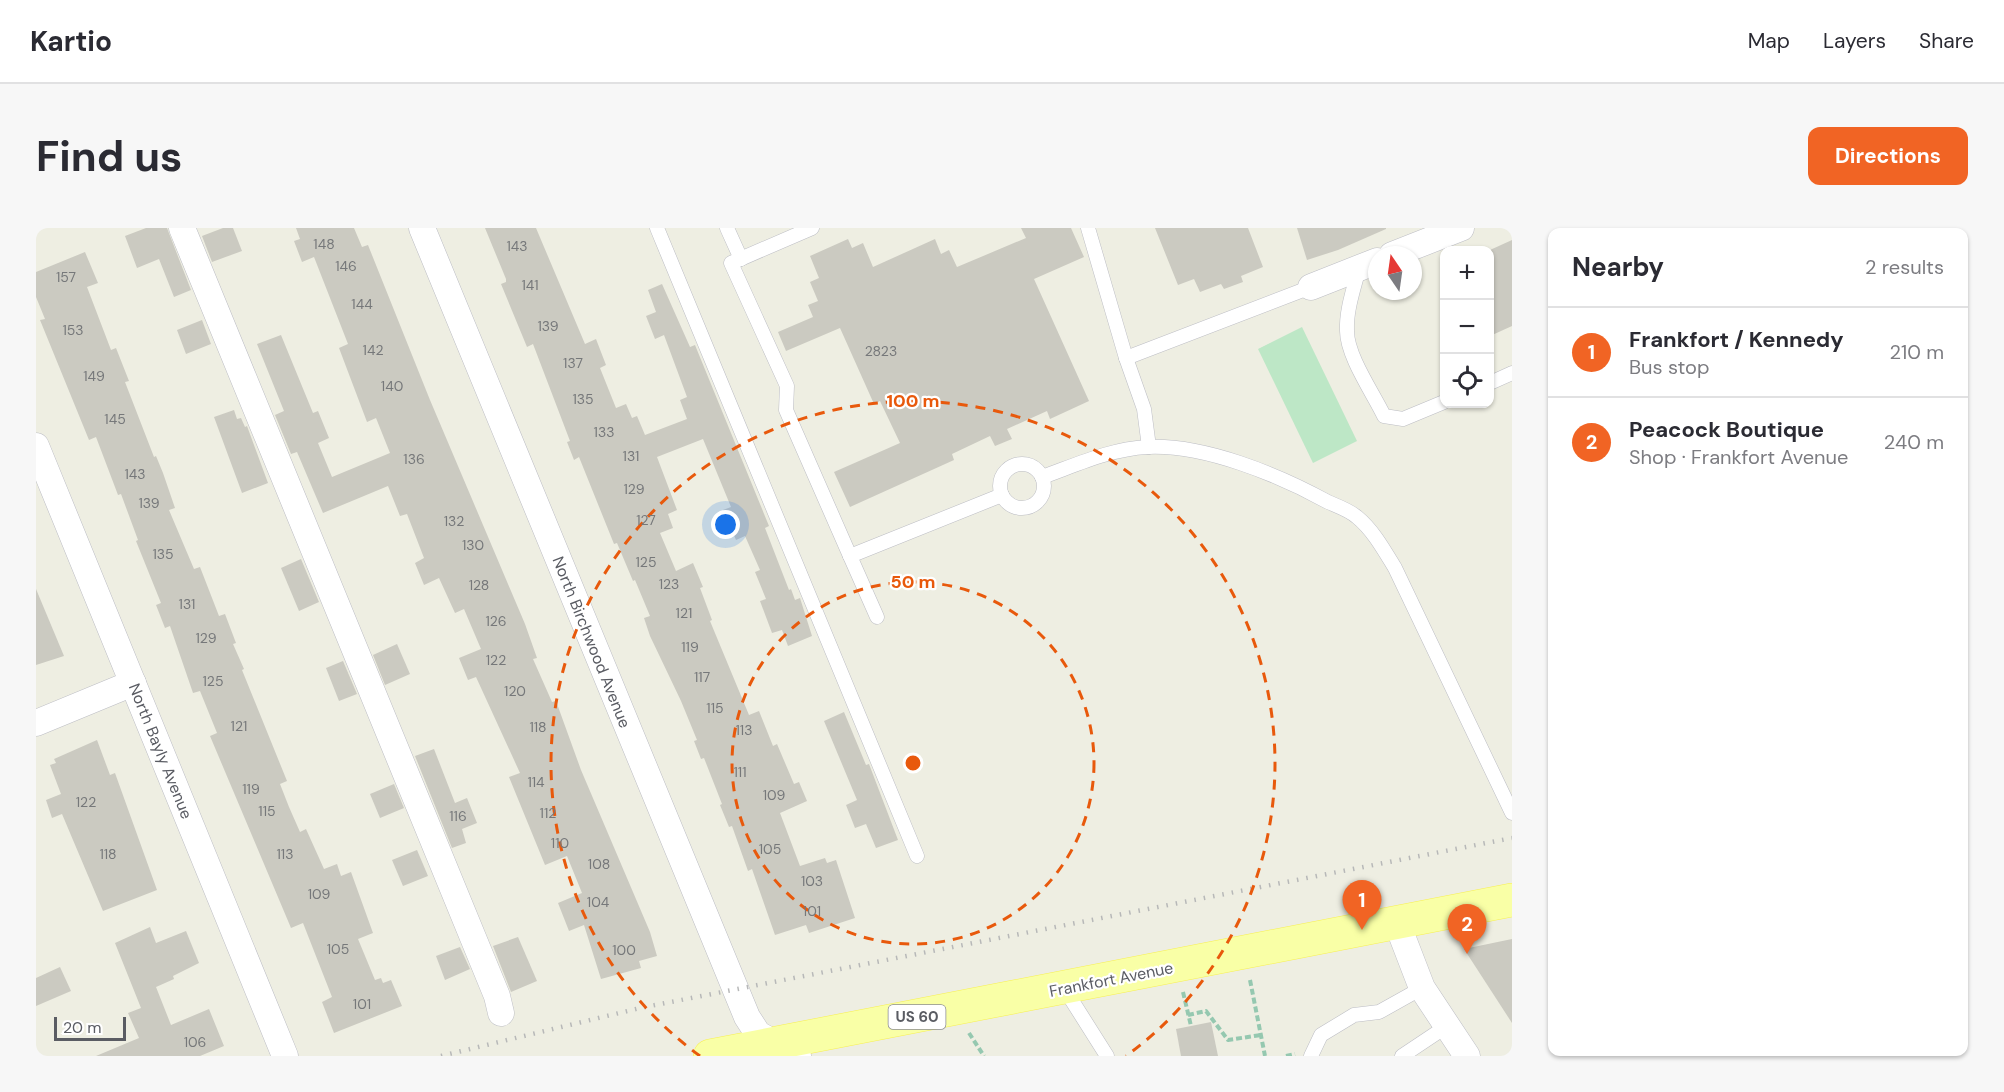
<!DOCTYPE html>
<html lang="en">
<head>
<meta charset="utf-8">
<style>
	:root { --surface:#fff; --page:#f7f7f7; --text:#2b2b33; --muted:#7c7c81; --line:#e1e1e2; --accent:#f16424 }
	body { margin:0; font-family:"DM Sans",sans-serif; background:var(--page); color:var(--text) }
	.controls { position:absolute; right:18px; top:18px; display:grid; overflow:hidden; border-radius:12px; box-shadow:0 2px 4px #0004 }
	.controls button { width:54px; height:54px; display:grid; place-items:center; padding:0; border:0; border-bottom:2px solid var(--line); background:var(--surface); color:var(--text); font:30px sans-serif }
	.compass { position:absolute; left:1332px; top:18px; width:54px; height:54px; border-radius:50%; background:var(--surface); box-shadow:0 2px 4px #0004; rotate:347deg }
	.scale { position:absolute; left:18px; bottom:15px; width:72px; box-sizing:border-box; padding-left:6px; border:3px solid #5a5c63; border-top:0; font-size:16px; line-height:21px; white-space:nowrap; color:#5a5c63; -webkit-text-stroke:4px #fff; paint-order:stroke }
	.you { position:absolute; left:690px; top:297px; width:21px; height:21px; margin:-15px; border:4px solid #fff; border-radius:50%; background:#1a73e8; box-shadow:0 0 0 9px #1a73e833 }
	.badge { display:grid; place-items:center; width:39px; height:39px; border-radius:50%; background:var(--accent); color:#fff; font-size:20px; font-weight:700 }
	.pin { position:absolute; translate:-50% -50px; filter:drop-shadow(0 2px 3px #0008) }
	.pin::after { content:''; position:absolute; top:32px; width:21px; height:18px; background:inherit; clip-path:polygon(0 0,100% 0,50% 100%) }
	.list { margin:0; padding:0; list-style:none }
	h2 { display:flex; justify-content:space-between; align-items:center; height:78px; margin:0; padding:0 24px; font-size:26px }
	h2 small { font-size:20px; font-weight:400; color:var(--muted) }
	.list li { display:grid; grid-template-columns:39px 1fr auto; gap:18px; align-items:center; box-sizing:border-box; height:90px; padding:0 24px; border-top:2px solid var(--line) }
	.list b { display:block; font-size:22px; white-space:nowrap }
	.list p { margin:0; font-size:20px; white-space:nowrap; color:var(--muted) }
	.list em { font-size:20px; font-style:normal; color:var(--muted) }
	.icon { flex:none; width:33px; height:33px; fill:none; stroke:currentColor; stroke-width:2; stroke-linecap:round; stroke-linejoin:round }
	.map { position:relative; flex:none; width:1476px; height:828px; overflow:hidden; border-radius:12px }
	header { display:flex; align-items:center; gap:36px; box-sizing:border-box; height:84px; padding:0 30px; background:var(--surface); border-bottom:2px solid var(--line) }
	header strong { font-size:28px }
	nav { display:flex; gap:33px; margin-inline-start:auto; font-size:21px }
	.intro { display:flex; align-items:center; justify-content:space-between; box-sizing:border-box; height:144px; padding:0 36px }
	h1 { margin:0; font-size:42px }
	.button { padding:15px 27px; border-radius:12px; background:var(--accent); color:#fff; font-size:21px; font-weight:700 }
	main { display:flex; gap:36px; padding:0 36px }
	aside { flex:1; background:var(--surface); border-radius:12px; box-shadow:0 2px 4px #0004 }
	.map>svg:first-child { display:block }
	.green { fill:#bde7c6 }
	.building { fill:#cbcac1 }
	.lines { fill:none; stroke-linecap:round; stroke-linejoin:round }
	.service-casing { stroke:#bcbdc4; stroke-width:15 }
	.minor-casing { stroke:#bcbdc4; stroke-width:27 }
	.primary-casing { stroke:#f8f051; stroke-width:34 }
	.path { stroke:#95c8b0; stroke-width:4; stroke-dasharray:6 3; stroke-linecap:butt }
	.service { stroke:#fff; stroke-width:14 }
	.minor { stroke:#fff; stroke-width:26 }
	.primary { stroke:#f9ffa6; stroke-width:33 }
	.rail { stroke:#b7b8b8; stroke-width:4.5; stroke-dasharray:1.5 8; stroke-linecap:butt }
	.ring { fill:none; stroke:#e8590c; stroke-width:3; stroke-dasharray:10 8 }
	.labels { text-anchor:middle; stroke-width:4.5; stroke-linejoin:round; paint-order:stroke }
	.number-label { font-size:14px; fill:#76787a }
	.shield { fill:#fff; stroke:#8c8d92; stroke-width:1.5 }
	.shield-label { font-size:15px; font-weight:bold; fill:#5a5c63 }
	.street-label { font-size:16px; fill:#5a5c63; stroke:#fff }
	.centre { fill:#e8590c; stroke:#fff; stroke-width:3 }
	.ring-label { font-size:18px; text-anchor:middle; font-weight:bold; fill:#e8590c; stroke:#fff; stroke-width:4.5; stroke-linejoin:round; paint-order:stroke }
</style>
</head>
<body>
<header>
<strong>Kartio</strong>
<nav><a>Map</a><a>Layers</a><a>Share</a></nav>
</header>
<div class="intro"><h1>Find us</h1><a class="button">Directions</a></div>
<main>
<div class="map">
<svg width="1476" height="828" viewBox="0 0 1476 828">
	<rect width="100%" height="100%" fill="#eeeee2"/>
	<!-- green -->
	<polygon class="green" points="1266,99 1321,213 1277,235 1222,121"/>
	<!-- building -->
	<g class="building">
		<polygon points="110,0 131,0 155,62 138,69 123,31 101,40 89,8"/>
		<polygon points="187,0 197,0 206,23 176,34 166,8"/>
		<polygon points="260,0 318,0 326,19 332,17 394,172 489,396 501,430 497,431 516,474 520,473 545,542 614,704 621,728 603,733 605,740 565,751 548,697 533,703 522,675 546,665 531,628 509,637 473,549 484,545 440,449 432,452 423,430 445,421 428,381 419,385 403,350 388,357 379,335 388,330 371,286 364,288 352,258 287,285 261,224 255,226 239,187 248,183 221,116 245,107 277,185 282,183 293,210 282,215 296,249 354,225 340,190 331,194 303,120 312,116 278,29 266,34 258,13 264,11"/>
		<polygon points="449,0 500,0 549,116 560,111 570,137 564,140 580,180 590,176 596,190 601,188 609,207 651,191 644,172 651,169 628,107 619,111 610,88 620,84 612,62 626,56 654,119 659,117 733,298 729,300 753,362 755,361 759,372 764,370 776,408 752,418 746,402 736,405 724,373 730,371 719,344 724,342 709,308 700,312 687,282 695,279 667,211 621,229 641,282 632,286 637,300 624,305 640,343 657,335 667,359 664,360 676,392 674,393 713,487 723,483 737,518 741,516 758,556 763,554 771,573 744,585 764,638 789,630 791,635 800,632 819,690 773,705 770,697 739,707 716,641 712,643 696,598 693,599 684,577 686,576 668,530 665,531 658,513 661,512 645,473 614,408 608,390 614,388 599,352 597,353 581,315 578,316 543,229 538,232 531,214 534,213 497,116 491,119 465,56 470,54 470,51"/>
		<polygon points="985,0 1035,0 1048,29 998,51 1053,173 1014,191 1011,183 971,201 976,211 959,218 954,208 916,226 918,232 814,279 798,244 864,215 844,173 838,176 804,100 750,123 742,104 777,89 772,77 782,73 774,54 783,50 774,28 812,11 816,20 827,15 837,39 899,11 905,26 913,22 921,39 990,10"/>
		<polygon points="1119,0 1212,0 1227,39 1205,48 1207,54 1188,61 1185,56 1164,64 1158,51 1142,57"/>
		<polygon points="1261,0 1350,0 1350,1 1302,22 1271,32"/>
		<polygon points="1476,12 1476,98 1454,108 1454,22"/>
		<polygon points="49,24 62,55 51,59 75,122 80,120 93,153 89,154 118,229 120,228 127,245 139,280 133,282 158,341 164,339 183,388 189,386 200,415 197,416 208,441 206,442 251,553 244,556 253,579 264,604 270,601 288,641 301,636 305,648 315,644 337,705 322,711 339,752 345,750 347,755 355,752 366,778 298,805 286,774 296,769 267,695 255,700 174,508 181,505 164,463 157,465 134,398 129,400 120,377 125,375 100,313 102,312 85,266 82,267 60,209 53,212 4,92 9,91 0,69 0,44"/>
		<polygon points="166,92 175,116 150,126 141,102"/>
		<polygon points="198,182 201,191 205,190 209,199 211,198 232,255 206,265 178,189"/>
		<polygon points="265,331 283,374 263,383 245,340"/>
		<polygon points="0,361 28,428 0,437"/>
		<polygon points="361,416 374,446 349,457 337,427"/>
		<polygon points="307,433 321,466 303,473 290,440"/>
		<polygon points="808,484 830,537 833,536 862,612 840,620 830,596 819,600 810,577 821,572 788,493"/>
		<polygon points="61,512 74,547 79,545 121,662 67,683 26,586 16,590 10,572 25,566 14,537 20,535 18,531"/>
		<polygon points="398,521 419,575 431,570 441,595 426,601 430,615 416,620 379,528"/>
		<polygon points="358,556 368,580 344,590 334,566"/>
		<polygon points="381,622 392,648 367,658 356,632"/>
		<polygon points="114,699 120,715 150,703 163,735 137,748 138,751 120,759 135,797 173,781 188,818 164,828 60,828 103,810 92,785 105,780 79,715"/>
		<polygon points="482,709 501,753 475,764 457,718"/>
		<polygon points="1476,711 1476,795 1428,721"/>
		<polygon points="424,719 434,741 409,752 400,728"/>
		<polygon points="24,739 35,763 0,778 0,750"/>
		<polygon points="1175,794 1182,828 1145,828 1140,801"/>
	</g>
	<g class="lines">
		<!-- service casing -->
		<g class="service-casing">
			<g id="service">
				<polyline points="621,0 881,628"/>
				<polyline points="691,0 705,31"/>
				<polyline points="776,0 695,35 751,158 750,182 814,328"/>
				<polyline points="1052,0 1090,130 1108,181 1113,219"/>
				<path d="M1323 40C1318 60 1310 82 1311 103 1311 128 1337 165 1348 188L1367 191 1408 174"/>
				<polyline points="1090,130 1275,59"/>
				<polyline points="1454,155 1476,145"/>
				<circle cx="986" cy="258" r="22"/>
				<path d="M1006 249C1040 237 1074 221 1111 219 1168 216 1243 247 1292 274 1301 278 1313 282 1321 289 1337 302 1348 322 1359 340L1476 585"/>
				<polyline points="841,389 814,328 966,267"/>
				<polyline points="1028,760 1071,828"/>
				<polyline points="1275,828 1285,807 1318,787 1343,784 1386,760"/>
				<polyline points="1366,828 1411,798"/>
			</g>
		</g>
		<!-- minor casing -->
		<g class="minor-casing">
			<g id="minor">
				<polyline points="146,0 461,768 465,785"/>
				<polyline points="386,0 711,789 722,806 762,828"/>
				<polyline points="1356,27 1425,0"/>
				<polyline points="1275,59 1341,33"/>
				<polyline points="0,218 249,828"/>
				<polyline points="0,495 97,455"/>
				<polyline points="1361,695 1386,760 1431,828"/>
			</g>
		</g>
		<!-- primary casing -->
		<g class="primary-casing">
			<polyline id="primary" points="674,828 1476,672"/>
		</g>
		<!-- path -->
		<g class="path">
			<polyline points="1214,752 1229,828"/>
			<polyline points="1147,764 1155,798"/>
			<polyline points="1152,787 1170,783 1192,812 1225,807"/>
			<polyline points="933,805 948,828"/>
			<polyline points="1250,828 1259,826"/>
		</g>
		<!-- service -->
		<use href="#service" class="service"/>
		<!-- minor -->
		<use href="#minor" class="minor"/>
		<!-- primary -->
		<use href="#primary" class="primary"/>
		<!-- rail -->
		<polyline class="rail" points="405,828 604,780 1476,610"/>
	</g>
	<!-- distance rings -->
	<g class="ring">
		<circle cx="877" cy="535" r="181"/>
		<path d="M664 828A362 362 0 1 1 1090 828"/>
	</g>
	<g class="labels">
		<!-- number labels -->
		<g class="number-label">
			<text x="288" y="21">148</text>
			<text x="481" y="23">143</text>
			<text x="310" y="43">146</text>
			<text x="30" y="54">157</text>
			<text x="494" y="62">141</text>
			<text x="326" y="81">144</text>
			<text x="512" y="103">139</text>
			<text x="37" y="107">153</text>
			<text x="337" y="127">142</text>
			<text x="845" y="128">2823</text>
			<text x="537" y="140">137</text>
			<text x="58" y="153">149</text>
			<text x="356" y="163">140</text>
			<text x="547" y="176">135</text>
			<text x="79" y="196">145</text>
			<text x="568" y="209">133</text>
			<text x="595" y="233">131</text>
			<text x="378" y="236">136</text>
			<text x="99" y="251">143</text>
			<text x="598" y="266">129</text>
			<text x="113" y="280">139</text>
			<text x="610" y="297">127</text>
			<text x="418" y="298">132</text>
			<text x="437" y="322">130</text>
			<text x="127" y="331">135</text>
			<text x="610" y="339">125</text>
			<text x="633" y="361">123</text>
			<text x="443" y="362">128</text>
			<text x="151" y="381">131</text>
			<text x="648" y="390">121</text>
			<text x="460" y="398">126</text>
			<text x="170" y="415">129</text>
			<text x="654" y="424">119</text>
			<text x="460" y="437">122</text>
			<text x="666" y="454">117</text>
			<text x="177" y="458">125</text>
			<text x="479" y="468">120</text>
			<text x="679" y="485">115</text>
			<text x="203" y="503">121</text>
			<text x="502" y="504">118</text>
			<text x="708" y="507">113</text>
			<text x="704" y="549">111</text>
			<text x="500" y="559">114</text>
			<text x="215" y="566">119</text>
			<text x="738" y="572">109</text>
			<text x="50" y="579">122</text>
			<text x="231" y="588">115</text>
			<text x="512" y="590">112</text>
			<text x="422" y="593">116</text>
			<text x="524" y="620">110</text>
			<text x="734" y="626">105</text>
			<text x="72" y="631">118</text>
			<text x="249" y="631">113</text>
			<text x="563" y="641">108</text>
			<text x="776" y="658">103</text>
			<text x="283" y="671">109</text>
			<text x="562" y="679">104</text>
			<text x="776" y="688">101</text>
			<text x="302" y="726">105</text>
			<text x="588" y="727">100</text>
			<text x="326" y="781">101</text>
			<text x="159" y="819">106</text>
		</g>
		<!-- shield labels -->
		<rect class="shield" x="852.5" y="777" width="57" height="24" rx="4.5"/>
		<g class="shield-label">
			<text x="881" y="794">US 60</text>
		</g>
		<!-- street labels -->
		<g class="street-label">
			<text transform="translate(556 414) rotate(68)" y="6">North Birchwood Avenue</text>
			<text transform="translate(125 523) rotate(68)" y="6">North Bayly Avenue</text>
			<text transform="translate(1075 751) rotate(-11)" y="6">Frankfort Avenue</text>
		</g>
	</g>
	<circle cx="877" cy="535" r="9" class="centre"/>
	<g class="ring-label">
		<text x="877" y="179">100 m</text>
		<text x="877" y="360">50 m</text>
	</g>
</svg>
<div class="controls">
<button>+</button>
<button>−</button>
<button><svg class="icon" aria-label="locate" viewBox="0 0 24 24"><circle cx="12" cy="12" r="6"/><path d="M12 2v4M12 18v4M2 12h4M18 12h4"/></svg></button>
</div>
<svg class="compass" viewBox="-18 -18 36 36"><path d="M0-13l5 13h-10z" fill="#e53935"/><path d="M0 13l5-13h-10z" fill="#7c7c81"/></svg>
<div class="scale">20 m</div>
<div class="you"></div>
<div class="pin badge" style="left:1326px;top:702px">1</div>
<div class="pin badge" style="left:1431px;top:726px">2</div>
</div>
<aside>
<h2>Nearby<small>2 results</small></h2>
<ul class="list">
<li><span class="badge">1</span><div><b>Frankfort / Kennedy</b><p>Bus stop</p></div><em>210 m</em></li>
<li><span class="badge">2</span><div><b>Peacock Boutique</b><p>Shop · Frankfort Avenue</p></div><em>240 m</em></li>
</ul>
</aside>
</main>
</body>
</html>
